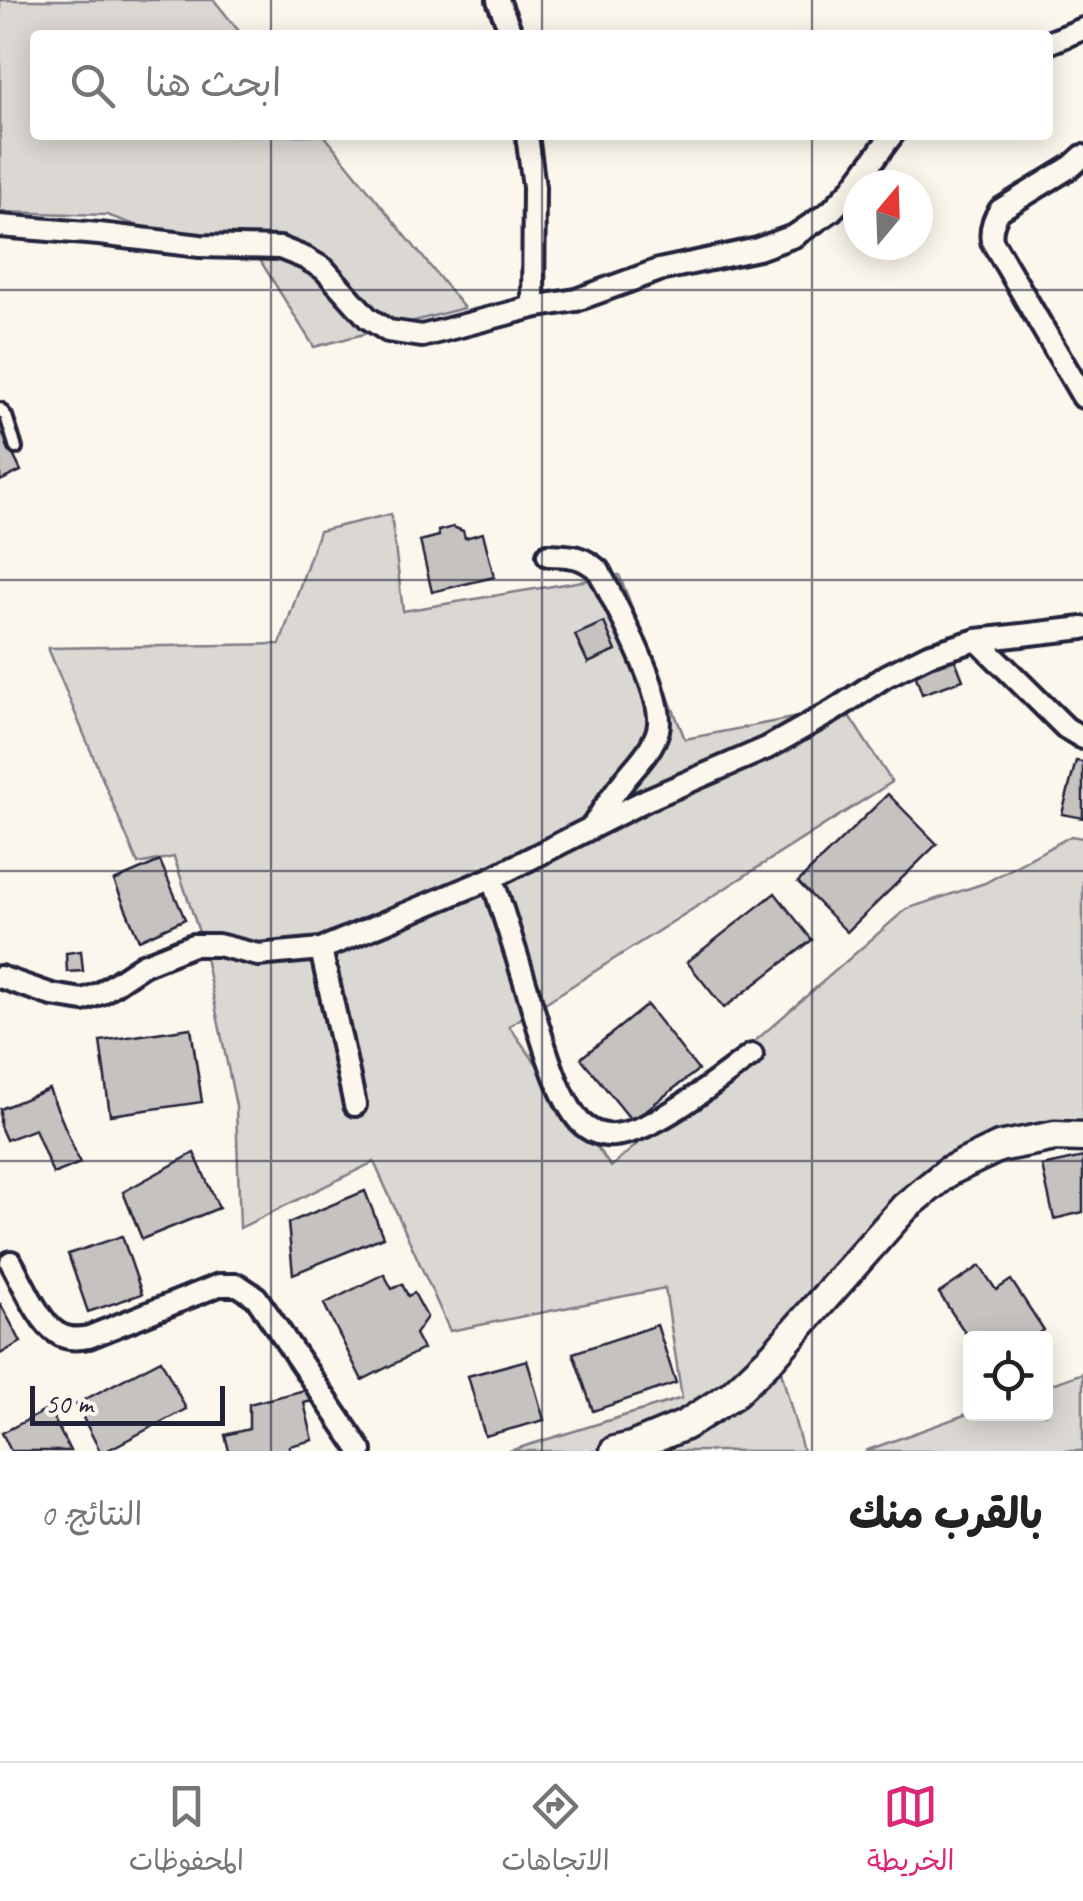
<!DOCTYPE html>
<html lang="ar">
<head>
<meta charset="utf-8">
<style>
	:root { --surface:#fff; --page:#f6f6f6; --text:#222; --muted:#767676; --line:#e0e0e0; --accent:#db2777 }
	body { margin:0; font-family:Caveat,"Playpen Sans Arabic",sans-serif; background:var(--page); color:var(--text); direction:rtl }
	.controls { position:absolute; right:30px; bottom:30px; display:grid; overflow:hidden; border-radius:10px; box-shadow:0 5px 25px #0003 }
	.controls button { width:90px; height:90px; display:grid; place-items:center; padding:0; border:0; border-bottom:2px solid var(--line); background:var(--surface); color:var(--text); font:50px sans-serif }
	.compass { position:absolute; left:843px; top:170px; width:90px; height:90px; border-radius:50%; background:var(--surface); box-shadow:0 5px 25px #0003; rotate:19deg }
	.scale { position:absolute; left:30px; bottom:25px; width:195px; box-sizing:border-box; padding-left:10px; border:5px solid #22223b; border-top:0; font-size:28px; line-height:35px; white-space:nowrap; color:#22223b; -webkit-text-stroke:8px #fbf7ec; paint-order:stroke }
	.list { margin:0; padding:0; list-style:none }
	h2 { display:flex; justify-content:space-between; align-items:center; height:130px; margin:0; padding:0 40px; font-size:42px }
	h2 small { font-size:32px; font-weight:400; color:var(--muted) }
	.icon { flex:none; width:55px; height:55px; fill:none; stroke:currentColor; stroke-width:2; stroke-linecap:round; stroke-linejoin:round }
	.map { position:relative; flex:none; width:1083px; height:1451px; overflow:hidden; direction:ltr }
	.search { position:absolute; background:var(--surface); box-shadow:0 5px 25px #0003; left:30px; right:30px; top:30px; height:110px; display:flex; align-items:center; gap:25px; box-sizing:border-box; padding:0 35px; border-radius:10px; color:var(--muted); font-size:38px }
	.sheet { height:310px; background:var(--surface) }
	nav { display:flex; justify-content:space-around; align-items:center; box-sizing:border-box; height:140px; border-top:2px solid var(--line); background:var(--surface); font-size:28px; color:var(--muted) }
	nav a { display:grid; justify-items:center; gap:5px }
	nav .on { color:var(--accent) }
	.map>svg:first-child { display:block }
	.green { fill:#dbd8d3; stroke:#7e7d87; stroke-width:2.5 }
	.building { fill:#c6c2c0; stroke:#22223b; stroke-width:2.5 }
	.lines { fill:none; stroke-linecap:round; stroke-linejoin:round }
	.lane-casing { stroke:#22223b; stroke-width:18 }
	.street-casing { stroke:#22223b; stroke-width:28 }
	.secondary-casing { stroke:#22223b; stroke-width:35 }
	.lane { stroke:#fbf7ec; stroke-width:10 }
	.street { stroke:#fbf7ec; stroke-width:20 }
	.secondary { stroke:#fbf7ec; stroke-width:28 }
	.grid { fill:none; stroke:#22223b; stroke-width:2.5; stroke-opacity:0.55 }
</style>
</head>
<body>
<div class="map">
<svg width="1083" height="1451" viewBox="0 0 1083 1451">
	<rect width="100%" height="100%" fill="#fbf7ec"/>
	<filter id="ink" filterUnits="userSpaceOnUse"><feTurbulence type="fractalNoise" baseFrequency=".01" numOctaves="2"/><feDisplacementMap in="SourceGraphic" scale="20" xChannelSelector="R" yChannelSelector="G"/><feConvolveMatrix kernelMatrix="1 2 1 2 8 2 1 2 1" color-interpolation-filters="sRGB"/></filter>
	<g filter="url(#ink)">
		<!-- green -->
		<g class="green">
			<polygon points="0,0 214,0 242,35 35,35 35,135 324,135 464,308 314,347 260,260 210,243 155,232 107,215 0,212"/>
			<polygon points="391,514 403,611 619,575 685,739 844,708 892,782 509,1026 611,1167 906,909 985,883 1071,836 1083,838 1083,1131 918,1185 778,1360 803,1451 509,1451 682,1398 665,1288 450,1331 374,1162 240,1228 236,1106 201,938 174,857 138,864 48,648 280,644 319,531"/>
			<polygon points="1083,1373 1083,1451 865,1451 970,1413 1046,1414 1046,1386"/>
		</g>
		<!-- building -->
		<g class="building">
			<polygon points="3,434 21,471 0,481 0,436"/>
			<polygon points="453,527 463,531 465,538 483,533 494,577 432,592 420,541 439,536 438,531"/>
			<polygon points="604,622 616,651 588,663 575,635"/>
			<polygon points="954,657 963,680 922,694 914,671"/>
			<polygon points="1076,761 1083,762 1083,818 1062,814"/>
			<polygon points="888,794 937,844 847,932 798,882"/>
			<polygon points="160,861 185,919 139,940 114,881"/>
			<polygon points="775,893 812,940 724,1008 687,962"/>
			<polygon points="81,951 83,971 67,972 66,953"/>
			<polygon points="647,1005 698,1070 632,1121 581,1058"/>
			<polygon points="191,1028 202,1102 110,1115 100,1041"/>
			<polygon points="49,1089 80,1163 53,1174 35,1129 6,1140 0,1126 0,1109"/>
			<polygon points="194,1153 219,1208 142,1239 123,1192"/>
			<polygon points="1083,1157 1083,1212 1054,1219 1042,1166"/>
			<polygon points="365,1191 383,1237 293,1274 288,1223"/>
			<polygon points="122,1236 142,1294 88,1312 68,1254"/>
			<polygon points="980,1266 996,1290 1011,1280 1044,1330 1032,1338 970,1340 939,1293"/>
			<polygon points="384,1274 392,1289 402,1284 408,1296 414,1293 427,1317 415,1334 423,1349 362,1380 324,1304"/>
			<polygon points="0,1303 21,1342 0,1354"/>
			<polygon points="657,1325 676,1383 593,1411 573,1353"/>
			<polygon points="161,1360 186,1409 106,1451 100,1451 76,1404"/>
			<polygon points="527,1360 544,1420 485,1436 468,1376"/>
			<polygon points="313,1388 316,1400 304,1403 313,1440 289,1446 291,1451 229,1451 225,1435 249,1429 249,1404"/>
			<polygon points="49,1409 70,1451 11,1451 2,1433"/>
		</g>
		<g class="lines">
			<!-- lane casing -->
			<g class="lane-casing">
				<polyline id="lane" points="0,409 6,416 16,448"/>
			</g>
			<!-- street casing -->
			<g class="street-casing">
				<g id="street">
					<polyline points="498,0 512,35"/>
					<polyline points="1048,43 1083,29"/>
					<polyline points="527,135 534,187 533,307"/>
					<path d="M1083 156 1072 166 1000 210C993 220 990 229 992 241L1083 397"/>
					<polyline points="0,226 99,234 200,246 280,248 305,258 324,269 368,318 388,331 422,336 533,307 576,300 659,270 758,249 794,236 831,211 851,190 892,135"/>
					<path d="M548 555C571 556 581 555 599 571 615 605 667 697 658 730 652 751 635 766 623 782 611 796 602 812 592 827"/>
					<polyline points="977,640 1066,728 1083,738"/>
					<path d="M492 878C506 922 520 965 533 1009 543 1042 558 1097 580 1122 590 1132 601 1136 614 1135 656 1132 718 1079 752 1055"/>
					<polyline points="321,949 355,1105"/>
					<polyline points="0,977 52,995 83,1000 101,993 143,965 193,945 218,945 258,955 321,949 492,878 646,800 767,748 833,711 886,676 928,655 977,640 1083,628"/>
					<path d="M11 1262C22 1281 39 1322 57 1333 67 1340 78 1339 89 1337L219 1285H238L256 1297 361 1451"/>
				</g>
			</g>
			<!-- secondary casing -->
			<g class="secondary-casing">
				<polyline id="secondary" points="615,1451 632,1447 685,1425 732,1395 773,1356 905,1207 949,1171 999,1147 1055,1136 1083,1137"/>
			</g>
			<!-- lane -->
			<use href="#lane" class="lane"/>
			<!-- street -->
			<use href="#street" class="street"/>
			<!-- secondary -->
			<use href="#secondary" class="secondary"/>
		</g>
	</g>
	<!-- grid -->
	<path class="grid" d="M271 0V35M542 0V35M812 0V35M271 135V1451M542 135V1451M812 135V1451M0 290H1083M0 580H1083M0 871H1083M0 1161H1083"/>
</svg>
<div class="controls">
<button><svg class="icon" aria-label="locate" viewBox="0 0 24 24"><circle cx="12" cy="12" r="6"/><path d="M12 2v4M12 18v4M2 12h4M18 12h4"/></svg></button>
</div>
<svg class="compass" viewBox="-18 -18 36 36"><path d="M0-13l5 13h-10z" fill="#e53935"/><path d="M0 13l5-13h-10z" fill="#767676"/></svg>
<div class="scale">50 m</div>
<div class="search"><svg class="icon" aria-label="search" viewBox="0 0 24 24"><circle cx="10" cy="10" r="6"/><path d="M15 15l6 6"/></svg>ابحث هنا</div>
</div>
<section class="sheet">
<h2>بالقرب منك<small>النتائج: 0</small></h2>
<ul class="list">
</ul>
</section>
<nav>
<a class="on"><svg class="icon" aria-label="map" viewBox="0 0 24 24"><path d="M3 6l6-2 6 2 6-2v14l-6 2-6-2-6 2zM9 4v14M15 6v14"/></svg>الخريطة</a>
<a><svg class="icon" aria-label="directions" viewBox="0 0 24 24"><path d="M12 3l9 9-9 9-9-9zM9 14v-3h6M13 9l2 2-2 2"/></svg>الاتجاهات</a>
<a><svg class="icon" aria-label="saved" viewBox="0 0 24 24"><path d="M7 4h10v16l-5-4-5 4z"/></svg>المحفوظات</a>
</nav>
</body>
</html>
